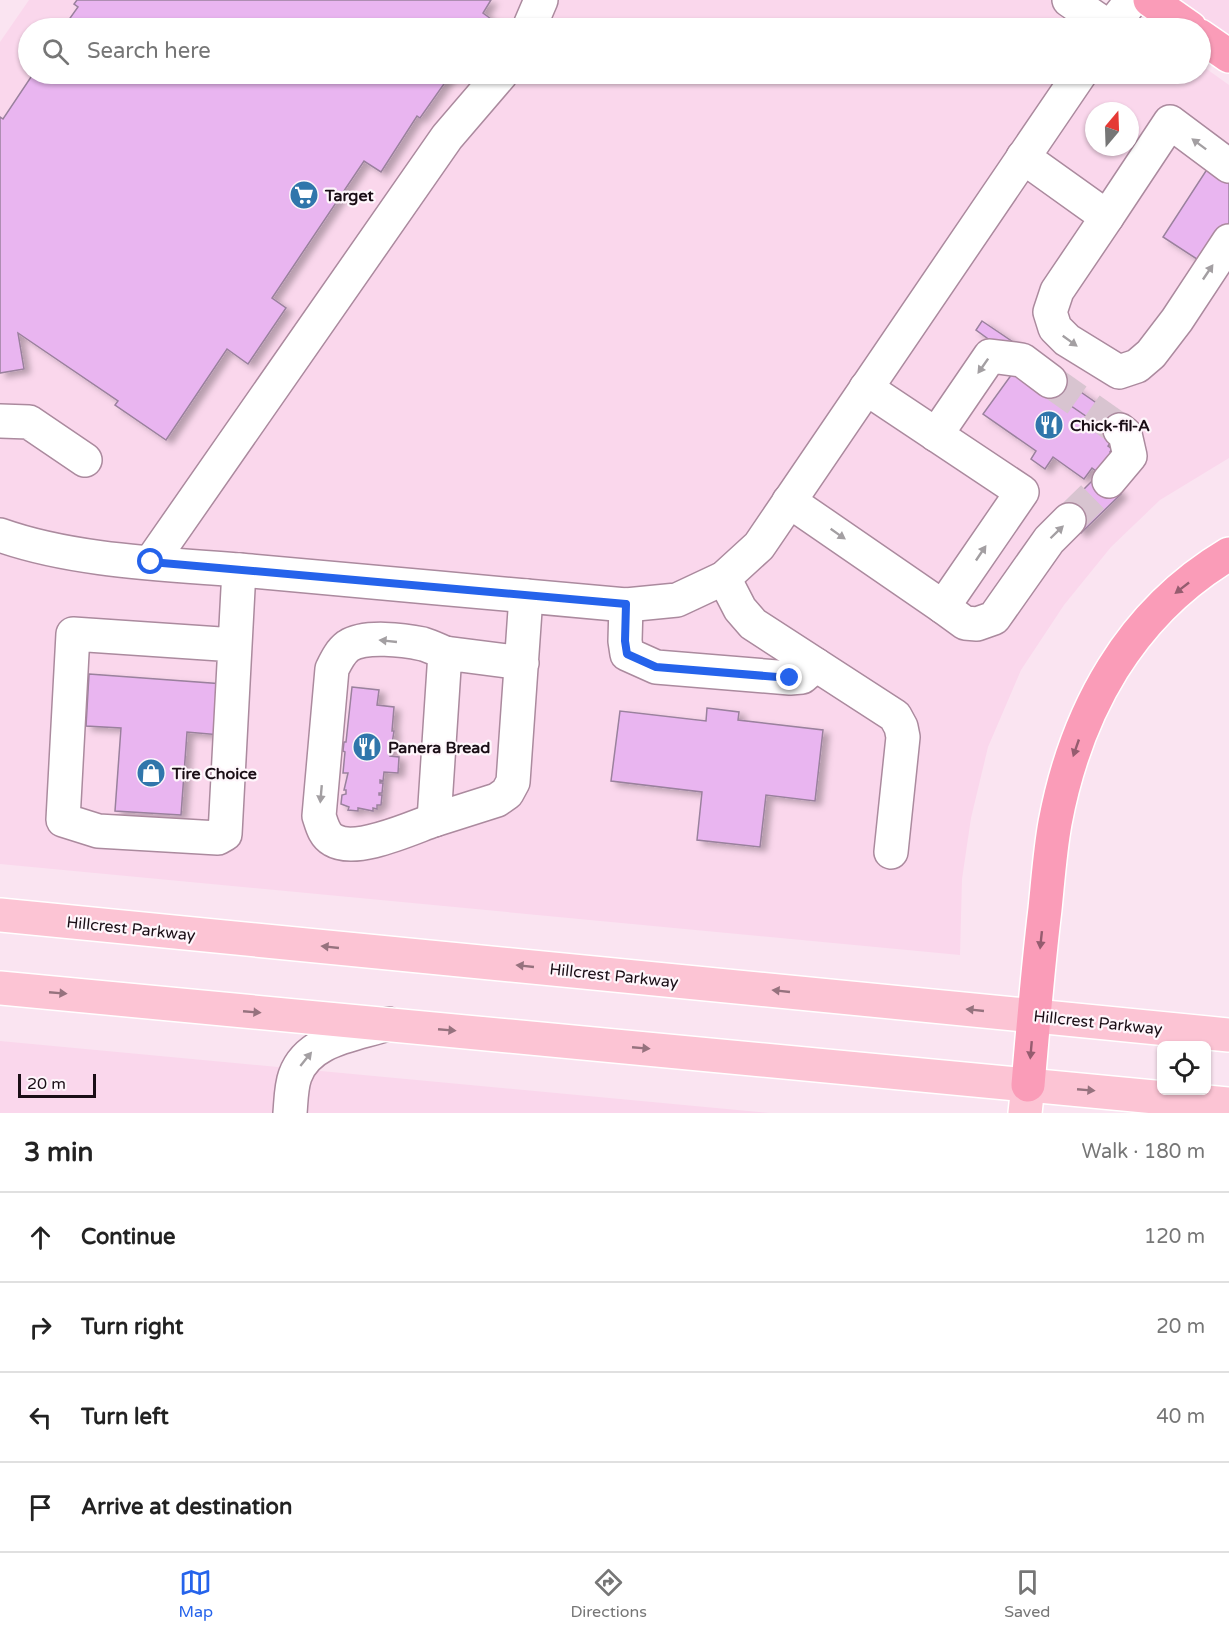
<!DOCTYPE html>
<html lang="en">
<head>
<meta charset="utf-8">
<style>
	:root { --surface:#fff; --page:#f2f2f2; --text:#222; --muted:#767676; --line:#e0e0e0; --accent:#2563eb }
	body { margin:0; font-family:"Varela Round",sans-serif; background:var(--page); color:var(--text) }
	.controls { position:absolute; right:18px; bottom:18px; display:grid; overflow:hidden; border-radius:9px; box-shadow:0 2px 4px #0004 }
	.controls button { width:54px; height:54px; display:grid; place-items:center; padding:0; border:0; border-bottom:2px solid var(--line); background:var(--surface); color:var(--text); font:30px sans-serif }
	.compass { position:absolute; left:1085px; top:102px; width:54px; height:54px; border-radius:50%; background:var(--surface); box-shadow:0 2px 4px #0004; rotate:19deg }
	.scale { position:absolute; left:18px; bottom:15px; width:78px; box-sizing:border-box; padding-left:6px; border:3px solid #1a0e16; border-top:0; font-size:16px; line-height:21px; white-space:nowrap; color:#1a0e16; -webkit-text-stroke:4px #fef6fb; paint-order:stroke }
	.stop { position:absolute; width:18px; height:18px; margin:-14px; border:4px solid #2563eb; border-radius:50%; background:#fff }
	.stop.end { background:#2563eb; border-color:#fff; box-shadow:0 2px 6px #0008 }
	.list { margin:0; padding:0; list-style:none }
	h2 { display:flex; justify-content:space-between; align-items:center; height:78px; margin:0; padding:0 24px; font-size:26px }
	h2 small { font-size:20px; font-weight:400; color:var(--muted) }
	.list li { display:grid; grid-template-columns:39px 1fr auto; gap:18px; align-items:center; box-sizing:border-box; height:90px; padding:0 24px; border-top:2px solid var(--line) }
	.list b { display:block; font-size:22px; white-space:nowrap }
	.list em { font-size:20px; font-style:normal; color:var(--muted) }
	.icon { flex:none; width:33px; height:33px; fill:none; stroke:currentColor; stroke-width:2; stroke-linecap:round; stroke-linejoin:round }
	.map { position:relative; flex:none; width:1229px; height:1113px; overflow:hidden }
	.search { position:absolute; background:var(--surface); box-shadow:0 2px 4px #0004; left:18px; right:18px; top:18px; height:66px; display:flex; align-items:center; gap:15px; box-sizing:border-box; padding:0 21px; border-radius:33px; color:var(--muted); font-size:22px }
	.sheet { height:438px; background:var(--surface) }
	nav { display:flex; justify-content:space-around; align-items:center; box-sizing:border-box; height:84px; border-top:2px solid var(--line); background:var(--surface); font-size:16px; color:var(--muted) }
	nav a { display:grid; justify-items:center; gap:3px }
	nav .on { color:var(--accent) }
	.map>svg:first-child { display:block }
	.built { fill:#fad7ec; fill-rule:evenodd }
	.building { fill:#e9b5f0; stroke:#9a819d; stroke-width:1.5; filter:url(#shadow) }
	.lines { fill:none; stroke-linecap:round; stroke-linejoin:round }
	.minor-tunnel { stroke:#d8c4d0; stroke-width:33; stroke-dasharray:33 16; stroke-linecap:butt }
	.minor-casing { stroke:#ab8a9e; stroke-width:36 }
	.major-casing { stroke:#fff; stroke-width:36 }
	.highway-casing { stroke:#fff; stroke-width:36 }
	.minor { stroke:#fff; stroke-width:33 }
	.major { stroke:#fcc4d4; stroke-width:33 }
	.highway { stroke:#fa9cb8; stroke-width:33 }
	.oneway { fill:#a39fa2 }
	.oneway2 { fill:#955c6f }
	.oneway3 { fill:#96727e }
	.route { stroke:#2563eb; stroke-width:8 }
	.labels { text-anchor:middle; stroke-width:4.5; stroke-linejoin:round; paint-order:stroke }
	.poi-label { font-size:16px; font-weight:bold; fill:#1a0e16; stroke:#fef6fb; text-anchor:start }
	.street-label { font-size:16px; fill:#1a0e16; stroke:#fef6fb }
</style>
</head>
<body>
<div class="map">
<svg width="1229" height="1113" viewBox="0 0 1229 1113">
	<defs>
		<filter id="shadow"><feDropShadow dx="6" dy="4" stdDeviation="3" flood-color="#0004"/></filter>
	</defs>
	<rect width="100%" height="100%" fill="#fae4f1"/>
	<!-- built -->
	<g class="built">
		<path d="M29 0H1092L1087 28H28V74H1200L1201 65 1229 85V458L1160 500 1111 547 1064 605 1021 670 988 747 971 818 962 879 960 955 0 864V42ZM1094 111H1130V147H1094Z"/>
		<polygon points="1172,0 1229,0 1229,39"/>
		<polygon points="0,1041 769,1113 0,1113"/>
	</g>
	<!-- building -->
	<g class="building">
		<polygon points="77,0 491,0 483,13 502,27 501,28 63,28 78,7 74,4"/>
		<polygon points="33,74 451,74 420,118 417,116 381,172 364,161 272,298 286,308 248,364 227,349 166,440 115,405 118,401 18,333 24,369 0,373 0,117 3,119"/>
		<polygon points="1215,157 1229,166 1229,223 1203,263 1163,237"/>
		<polygon points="982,321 1016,344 1009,354 976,330"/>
		<polygon points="1017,367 1115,436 1108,446 1112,449 1110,452 1111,453 1101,468 1099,467 1096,471 1092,468 1084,479 1053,457 1045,469 1031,459 1036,451 983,414"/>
		<polygon points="1055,374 1125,423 1115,436 1045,388"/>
		<polygon points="1100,473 1121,494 1081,533 1061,512"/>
		<polygon points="89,674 224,684 221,735 187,732 181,815 115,811 121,728 86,726"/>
		<polygon points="352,687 379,690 377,705 394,707 392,731 394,731 390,756 399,757 398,773 384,772 383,781 380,780 380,783 383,783 382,793 379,793 379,795 382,795 381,805 377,805 377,809 373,808 373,811 358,808 358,811 348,810 349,807 341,804 342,795 346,794 346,790 344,790 348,773 343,773 345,752 343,751 344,742 346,742"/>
		<polygon points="707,708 739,712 738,720 823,730 815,801 766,795 760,847 697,840 702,792 611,781 620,711 706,721"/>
	</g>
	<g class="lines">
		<!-- minor-tunnel -->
		<g class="minor-tunnel">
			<polyline points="1050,381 1120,430"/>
			<polyline points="1069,520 1109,481"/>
		</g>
		<!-- minor casing -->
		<g class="minor-casing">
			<g id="minor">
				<polyline points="1069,0 1110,28"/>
				<polyline points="529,28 541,0"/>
				<polyline points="1110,28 1132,0"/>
				<polyline points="1023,157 1107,217 1057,291 1050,312 1055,328 1067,340 1119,372 1137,366 1151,354 1177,320 1229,241"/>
				<polyline points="1107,217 1170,122 1229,166"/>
				<polyline points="0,421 29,422 85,460"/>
				<polyline points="936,435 990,356 1022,360 1050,381"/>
				<polyline points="1109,481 1130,456 1125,434 1120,430"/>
				<polyline points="789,501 943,607 1022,492 866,388"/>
				<path d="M0 535C76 562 170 564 251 571 376 582 501 594 626 605L677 600 692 593 724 578 759 546 1080 74"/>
				<polyline points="151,562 447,137 501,74"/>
				<polyline points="724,578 740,609 753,624 895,716 901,727 903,737 891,852"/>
				<polyline points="626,605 625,641 627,654 656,667 790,678 802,677 816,665"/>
				<polyline points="943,607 965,623 977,624 994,618 1049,540 1069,520"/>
				<polyline points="235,645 73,634 63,820 98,831 218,838 225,834 239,570"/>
				<polyline points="522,663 445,653 434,820 497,800 507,793 513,782 526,596"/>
				<path d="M434 820C411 828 356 854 333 840 324 835 322 825 319 816L332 669C336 661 340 652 348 646 365 635 404 640 423 644 430 646 438 650 445 653"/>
				<path d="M290 1113C291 1102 291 1087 295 1076 308 1039 355 1035 388 1024"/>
			</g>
		</g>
		<!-- major casing -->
		<g class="major-casing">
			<g id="major">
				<polyline points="0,915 1229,1035"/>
				<polyline points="0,988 1229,1104"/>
				<polyline points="1025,1113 1028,1085"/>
			</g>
		</g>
		<!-- highway casing -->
		<g class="highway-casing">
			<g id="highway">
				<polyline points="1150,0 1190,28"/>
				<polyline points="1200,36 1229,56"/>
				<path d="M1028 1085C1033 1026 1038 967 1045 909 1048 880 1050 851 1055 823 1076 711 1130 613 1229 554"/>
			</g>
		</g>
		<!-- minor -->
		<use href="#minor" class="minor"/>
		<!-- major -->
		<use href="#major" class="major"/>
		<!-- highway -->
		<use href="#highway" class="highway"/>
	</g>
	<!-- one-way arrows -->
	<defs><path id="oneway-solid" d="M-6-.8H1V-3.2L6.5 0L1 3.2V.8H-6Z" transform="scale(1.5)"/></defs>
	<g class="oneway">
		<use href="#oneway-solid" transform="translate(1199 144) rotate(-143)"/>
		<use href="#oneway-solid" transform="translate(1208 272) rotate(-56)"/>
		<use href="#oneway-solid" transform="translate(1070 341) rotate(36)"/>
		<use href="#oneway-solid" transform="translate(983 366) rotate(125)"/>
		<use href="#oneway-solid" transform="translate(1057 532) rotate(-44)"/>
		<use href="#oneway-solid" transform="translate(838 534) rotate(35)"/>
		<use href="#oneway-solid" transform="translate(981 553) rotate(-56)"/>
		<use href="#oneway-solid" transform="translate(388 641) rotate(-174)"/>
		<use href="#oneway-solid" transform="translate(321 794) rotate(95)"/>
		<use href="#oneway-solid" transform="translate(306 1059) rotate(-51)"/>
	</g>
	<g class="oneway2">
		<use href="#oneway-solid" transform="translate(1182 588) rotate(142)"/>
		<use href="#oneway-solid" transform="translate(1076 748) rotate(109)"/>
		<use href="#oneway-solid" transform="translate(1041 940) rotate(96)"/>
		<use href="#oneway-solid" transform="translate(1031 1050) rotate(95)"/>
	</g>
	<g class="oneway3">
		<use href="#oneway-solid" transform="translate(330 947) rotate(-174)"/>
		<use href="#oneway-solid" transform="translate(525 966) rotate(-174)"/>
		<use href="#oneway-solid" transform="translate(781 991) rotate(-174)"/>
		<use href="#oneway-solid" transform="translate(58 993) rotate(5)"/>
		<use href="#oneway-solid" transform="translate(975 1010) rotate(-174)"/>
		<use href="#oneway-solid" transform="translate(252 1012) rotate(5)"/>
		<use href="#oneway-solid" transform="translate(447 1030) rotate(5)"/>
		<use href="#oneway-solid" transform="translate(641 1048) rotate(5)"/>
		<use href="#oneway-solid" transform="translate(1086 1090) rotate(5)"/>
	</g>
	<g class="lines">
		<!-- route -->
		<polyline class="route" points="151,562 626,604 625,641 627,654 656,667 790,678"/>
	</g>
	<!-- icons -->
	<defs>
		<g id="supermarket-disc" transform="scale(1.5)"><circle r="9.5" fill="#3076ab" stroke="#fef6fb"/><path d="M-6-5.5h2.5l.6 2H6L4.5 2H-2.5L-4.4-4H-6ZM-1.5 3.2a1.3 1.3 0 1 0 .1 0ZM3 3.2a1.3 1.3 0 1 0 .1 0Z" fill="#fff"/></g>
		<g id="restaurant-disc" transform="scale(1.5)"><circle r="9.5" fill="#3076ab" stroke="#fef6fb"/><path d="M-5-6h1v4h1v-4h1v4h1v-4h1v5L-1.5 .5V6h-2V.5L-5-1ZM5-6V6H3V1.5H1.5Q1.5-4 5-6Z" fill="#fff"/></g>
		<g id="shop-disc" transform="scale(1.5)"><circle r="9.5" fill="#3076ab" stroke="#fef6fb"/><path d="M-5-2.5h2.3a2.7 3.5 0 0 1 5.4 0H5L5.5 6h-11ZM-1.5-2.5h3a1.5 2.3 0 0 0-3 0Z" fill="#fff"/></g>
	</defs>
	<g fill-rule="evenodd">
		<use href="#supermarket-disc" x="304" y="195"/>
		<use href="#restaurant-disc" x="1049" y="425"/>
		<use href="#restaurant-disc" x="367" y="747"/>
		<use href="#shop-disc" x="151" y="773"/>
	</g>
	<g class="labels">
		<!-- poi labels -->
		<g class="poi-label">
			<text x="325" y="201">Target</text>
			<text x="1070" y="431">Chick-fil-A</text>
			<text x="388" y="753">Panera Bread</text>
			<text x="172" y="779">Tire Choice</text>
		</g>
		<!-- street labels -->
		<g class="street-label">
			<text transform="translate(131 928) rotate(6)" y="6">Hillcrest Parkway</text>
			<text transform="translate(614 975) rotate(6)" y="6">Hillcrest Parkway</text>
			<text transform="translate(1098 1022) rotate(6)" y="6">Hillcrest Parkway</text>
		</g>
	</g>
</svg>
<div class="controls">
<button><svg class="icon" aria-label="locate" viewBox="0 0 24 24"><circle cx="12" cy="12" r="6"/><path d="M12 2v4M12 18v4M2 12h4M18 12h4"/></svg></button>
</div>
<svg class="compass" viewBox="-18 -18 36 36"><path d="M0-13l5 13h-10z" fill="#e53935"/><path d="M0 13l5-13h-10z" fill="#767676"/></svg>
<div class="scale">20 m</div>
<div class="stop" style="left:151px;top:562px"></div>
<div class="stop end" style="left:790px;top:678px"></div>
<div class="search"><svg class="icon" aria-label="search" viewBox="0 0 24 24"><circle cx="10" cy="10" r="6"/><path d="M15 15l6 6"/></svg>Search here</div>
</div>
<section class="sheet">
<h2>3 min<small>Walk · 180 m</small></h2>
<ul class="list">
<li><svg class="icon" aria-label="ahead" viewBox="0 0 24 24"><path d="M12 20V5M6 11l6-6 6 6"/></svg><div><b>Continue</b></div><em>120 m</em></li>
<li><svg class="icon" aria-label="right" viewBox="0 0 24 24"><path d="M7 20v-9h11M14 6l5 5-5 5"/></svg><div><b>Turn right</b></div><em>20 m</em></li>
<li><svg class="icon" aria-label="left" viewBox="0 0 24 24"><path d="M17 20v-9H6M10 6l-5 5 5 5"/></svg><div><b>Turn left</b></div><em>40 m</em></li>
<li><svg class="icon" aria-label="arrive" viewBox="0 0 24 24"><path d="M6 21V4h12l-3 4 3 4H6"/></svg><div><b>Arrive at destination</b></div></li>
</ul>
</section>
<nav>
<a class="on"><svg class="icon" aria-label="map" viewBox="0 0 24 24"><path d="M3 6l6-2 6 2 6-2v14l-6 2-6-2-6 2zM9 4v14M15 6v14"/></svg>Map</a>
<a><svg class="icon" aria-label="directions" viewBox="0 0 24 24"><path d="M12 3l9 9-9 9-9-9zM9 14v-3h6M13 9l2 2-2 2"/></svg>Directions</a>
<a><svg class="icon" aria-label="saved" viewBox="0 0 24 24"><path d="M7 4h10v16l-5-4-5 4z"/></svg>Saved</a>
</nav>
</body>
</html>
